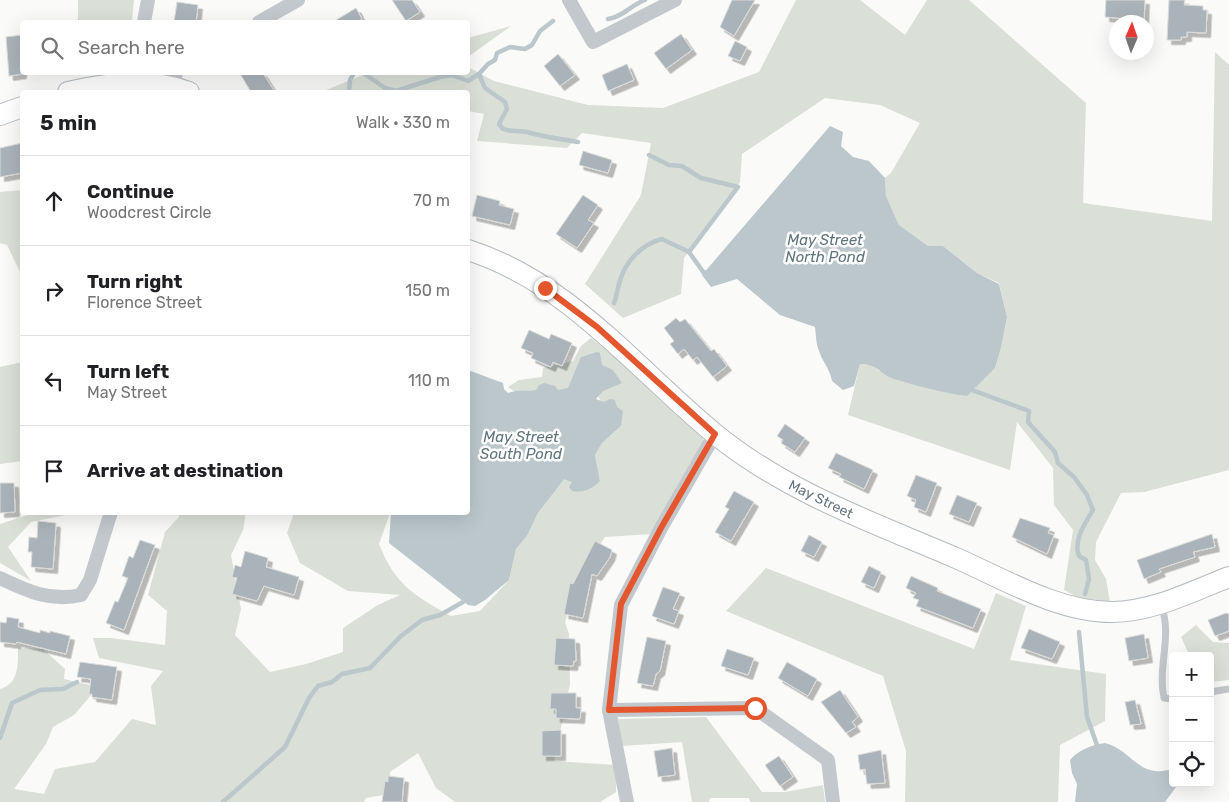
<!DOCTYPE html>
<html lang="en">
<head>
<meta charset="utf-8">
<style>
	:root { --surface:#fff; --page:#f6f6f6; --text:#202124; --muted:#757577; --line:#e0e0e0 }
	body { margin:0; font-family:Rubik,sans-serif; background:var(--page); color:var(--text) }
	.controls { position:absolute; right:15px; bottom:15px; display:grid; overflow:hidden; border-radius:5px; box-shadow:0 5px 20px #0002 }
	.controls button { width:45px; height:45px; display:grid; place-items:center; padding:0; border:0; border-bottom:1px solid var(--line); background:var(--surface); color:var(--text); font:25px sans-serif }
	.compass { position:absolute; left:1109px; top:15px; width:45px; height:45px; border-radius:50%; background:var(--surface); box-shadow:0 5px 20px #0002; rotate:2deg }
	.stop { position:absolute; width:15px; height:15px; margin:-11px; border:4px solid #e4572e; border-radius:50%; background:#fff }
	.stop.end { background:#e4572e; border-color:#fff; box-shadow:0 1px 5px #0008 }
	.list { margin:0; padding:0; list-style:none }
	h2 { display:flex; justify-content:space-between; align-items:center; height:65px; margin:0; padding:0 20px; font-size:21px }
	h2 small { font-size:16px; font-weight:400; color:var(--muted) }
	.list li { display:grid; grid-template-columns:32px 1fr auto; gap:15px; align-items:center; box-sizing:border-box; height:90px; padding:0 20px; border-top:1px solid var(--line) }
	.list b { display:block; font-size:19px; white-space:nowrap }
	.list p { margin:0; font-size:16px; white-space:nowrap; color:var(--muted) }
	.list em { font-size:16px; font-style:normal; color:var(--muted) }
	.icon { flex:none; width:28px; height:28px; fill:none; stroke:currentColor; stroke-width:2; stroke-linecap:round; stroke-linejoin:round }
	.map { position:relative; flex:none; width:1229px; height:802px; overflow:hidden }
	.search { position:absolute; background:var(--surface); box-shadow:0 5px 20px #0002; left:20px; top:20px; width:450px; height:55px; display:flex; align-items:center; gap:12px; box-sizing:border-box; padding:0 18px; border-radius:5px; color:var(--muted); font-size:19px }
	.panel { position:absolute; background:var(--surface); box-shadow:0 5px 20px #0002; left:20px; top:90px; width:450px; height:425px; border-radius:5px }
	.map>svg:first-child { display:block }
	.green { fill:#dadfd7 }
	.water { fill:#bbc7cb }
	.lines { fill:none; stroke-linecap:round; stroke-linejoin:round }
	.stream { stroke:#bbc7cb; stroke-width:4.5 }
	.building { fill:#aab3b9; stroke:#dcdcda; filter:url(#shadow) }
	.secondary-casing { stroke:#b3babf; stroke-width:22 }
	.lane { stroke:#c3c8cc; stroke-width:7 }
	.street { stroke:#c3c8cc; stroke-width:14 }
	.secondary { stroke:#fff; stroke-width:20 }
	.route { stroke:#e4572e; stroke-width:6 }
	.labels { text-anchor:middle; stroke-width:5; stroke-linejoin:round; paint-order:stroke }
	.street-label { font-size:14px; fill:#657683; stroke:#fff }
	.water-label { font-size:15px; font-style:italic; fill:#60757c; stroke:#fff }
</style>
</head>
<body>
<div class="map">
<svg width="1229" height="802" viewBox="0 0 1229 802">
	<defs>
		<filter id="shadow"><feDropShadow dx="4.5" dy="4.5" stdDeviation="0" flood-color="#0004"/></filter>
	</defs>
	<rect width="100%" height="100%" fill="#fafaf8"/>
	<!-- green -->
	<g class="green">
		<polygon points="78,0 134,0 132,21 131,22 78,22"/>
		<polygon points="796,0 860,0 905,35 927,0 969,0 1086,103 1083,203 1212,221 1215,52 1229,65 1229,470 1144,492 1121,493 1096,542 1095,560 1106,579 1110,602 1079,598 1064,590 1073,530 1054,505 1053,468 1017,422 1010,470 848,415 860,364 871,364 879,371 995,368 1001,348 1007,317 999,283 977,273 943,246 928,246 899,225 886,196 885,178 891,173 920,123 880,105 825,98 742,154 740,182 684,258 681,294 623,318 585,284 641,195 651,143 582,133 567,148 477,141 484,114 468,111 468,92 321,92 368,73 468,72 468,67 494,81 588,105 663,108 759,72"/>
		<polygon points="511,26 468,57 468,38"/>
		<polygon points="22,190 22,276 7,245 0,243 0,192"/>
		<path d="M591 338 634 372 663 402 703 433V464L652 534 605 537 589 561 574 595 565 622 569 634 570 684 554 761 616 765V792L600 802H455L436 788 418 753 390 772 389 794 366 798 364 802H0V689C19 684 18 664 18 648L43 649 65 669 64 679 98 687 74 715 53 727 46 744 14 789 44 794 55 769 95 762 132 719 156 725 151 686 163 671 99 658 93 638H111L165 645 167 611 148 595 165 532 179 517V513H246L243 530 231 555 241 609 235 635 270 672 306 664 343 652V628L378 605 400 595 348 591 300 563 287 533 294 513H390L379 544C395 585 415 596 451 616L480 611 509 580 516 549 527 536 538 513 564 478 573 482 572 490C584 493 590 487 600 481L595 455 602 443 621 426 610 417 592 386 575 402 518 394 508 387 519 380 542 377 543 368 573 361 581 346Z"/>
		<polygon points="22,362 22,461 0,464 0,367"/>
		<polygon points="33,513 76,513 31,522 8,547 31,581 0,563 0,524"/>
		<polygon points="766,568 974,649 996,593 1026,606 1010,660 1106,674 1105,721 1060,745 1058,802 905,802 906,751 883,676 726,611"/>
		<polygon points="1196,625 1213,642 1229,643 1229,680 1211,682 1210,656 1190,656 1181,637"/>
		<polygon points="706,717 762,792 785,792 823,785 825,802 750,802 749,798 710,798 709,802 692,802 682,742 622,746 618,719"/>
	</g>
	<!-- water -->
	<g class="water">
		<path d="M830 126 843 132 841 146 853 157 869 161 885 178 886 196 899 225 928 246H943L977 273 999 284 1007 317 1001 348 995 368 967 396C943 393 918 386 894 379 880 374 876 363 860 364L854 386 843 390 832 381C830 369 823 363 819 351 816 344 816 335 815 327L780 315 737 279 711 287 702 275Z"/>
		<path d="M597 352 600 353 602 365 613 370 622 383 603 391 596 399 604 402 610 399 615 400 617 407 623 411 621 426 602 443 595 455 600 481C592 489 584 493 572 491L569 487 572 482 564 479 538 513 527 536 516 549 509 580 485 600 475 606 468 605 389 543 391 513 468 512V370L503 383 504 389 508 393C518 389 526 392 536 390L539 385 544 383 555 386 558 390 568 388 581 357Z"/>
		<path d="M1105 743C1134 751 1137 779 1173 769V783H1179L1165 802H1075L1077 784 1072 773 1070 760C1078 750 1092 745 1105 743Z"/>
	</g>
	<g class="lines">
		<!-- stream -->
		<g class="stream">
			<path d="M608 19C623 17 631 5 645 0"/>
			<path d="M362 72 385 88 396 91 440 77 452 75 468 81 479 74 485 88 505 102 507 109 499 124 503 129C511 132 519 130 527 132 544 137 560 139 578 142"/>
			<polyline points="479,74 488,64 495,60 497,53 510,47 525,49 532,45 540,31 553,21"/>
			<polyline points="349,92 350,80 354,73 357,72"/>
			<polyline points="649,155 669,165 682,166 701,178 738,187 689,252 704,273 709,272"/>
			<path d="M614 303C617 296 617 290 619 284 624 263 641 244 662 239L689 252"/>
			<path d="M969 389 1029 411 1028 422 1055 452 1058 463 1074 477 1087 495 1093 510C1085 523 1073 541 1079 556L1086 560 1089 579 1085 594"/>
			<polyline points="1079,632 1087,717 1098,748"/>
			<polyline points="0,738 12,703 40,690 63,689 77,682"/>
			<polyline points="223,802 285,747 309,698 318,686 332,682 342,674 370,668 401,636 422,620 440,615 463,602"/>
		</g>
	</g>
	<!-- building -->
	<g class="building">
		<polygon points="392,0 412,0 420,12 406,21"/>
		<polygon points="732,0 755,0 734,36 720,27"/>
		<polygon points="1106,0 1145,0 1144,20 1105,17"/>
		<polygon points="1169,0 1185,0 1184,5 1203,6 1203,10 1207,10 1206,33 1187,32 1187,37 1181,37 1181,40 1167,40"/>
		<polygon points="177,2 198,5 196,22 174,22"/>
		<polygon points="356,8 362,19 356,22 333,22"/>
		<polygon points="681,34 692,50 666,69 654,53"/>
		<polygon points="22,35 22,74 9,76 6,37"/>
		<polygon points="735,41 747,47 740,61 728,56"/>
		<polygon points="558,54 575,75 560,86 544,66"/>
		<polygon points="627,64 634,80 608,91 602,75"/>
		<polygon points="239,72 262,72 275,92 251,92"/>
		<polygon points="22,143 22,173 0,177 0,148"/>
		<polygon points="583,151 612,160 608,173 579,165"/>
		<polygon points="477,195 500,201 499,205 514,209 510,225 472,216"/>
		<polygon points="583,195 598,205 588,220 594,223 577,248 556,234"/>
		<polygon points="676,318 680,322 685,319 711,351 714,349 727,366 713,377 697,357 693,360 684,349 678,354 670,344 674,341 664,328"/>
		<polygon points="529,330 549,339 551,334 572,343 562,366 553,362 551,367 531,358 533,353 521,348"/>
		<polygon points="785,424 805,438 795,452 781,443 783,440 777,436"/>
		<polygon points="836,453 873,470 864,489 839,477 841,474 828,468"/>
		<polygon points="916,475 937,483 926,512 914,507 916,500 907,496"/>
		<polygon points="0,483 14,483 15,512 0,513"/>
		<polygon points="734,491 754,502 731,541 715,532 729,509 725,507"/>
		<polygon points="957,495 977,503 969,522 949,514"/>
		<polygon points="1020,518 1050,528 1048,533 1054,535 1047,554 1012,537"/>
		<polygon points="38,521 56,523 53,569 31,567 32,552 28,552 29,537 37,538"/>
		<polygon points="1212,534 1215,547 1193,552 1195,557 1159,569 1161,572 1144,579 1137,560"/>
		<polygon points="809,535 822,542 814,557 801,551"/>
		<polygon points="140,540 155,545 124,630 106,623 115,601 118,602 128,578 122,576 129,556 133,558"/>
		<polygon points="595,541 612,550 610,557 597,576 592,574 583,618 564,614 570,583 573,584"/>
		<polygon points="245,551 268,558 266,567 299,577 294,595 264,586 257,601 232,594 237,578 232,577 235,565 241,567"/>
		<polygon points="869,566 881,572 874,588 861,582"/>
		<polygon points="911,576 938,588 937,591 981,609 973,628 916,606 919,600 913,598 916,593 906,588"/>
		<polygon points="663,587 680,593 673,609 679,611 674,624 652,616"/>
		<polygon points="1226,613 1229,614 1229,631 1215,636 1208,620"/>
		<polygon points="7,617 19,619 18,627 40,633 40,630 50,633 50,631 70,636 66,654 17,642 16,644 0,642 0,622 6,623"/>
		<polygon points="1029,629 1060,642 1052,659 1021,648"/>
		<polygon points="1144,634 1148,658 1129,661 1125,638"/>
		<polygon points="647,637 666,641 660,671 656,674 653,686 637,683"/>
		<polygon points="556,638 575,639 576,661 574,661 573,666 554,665"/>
		<polygon points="727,649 754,658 748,675 721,666"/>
		<polygon points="80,662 117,667 112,700 92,697 92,694 89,694 91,679 77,677"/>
		<polygon points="787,662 817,679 808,696 778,678"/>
		<polygon points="840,690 858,717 852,722 856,727 846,733 821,702"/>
		<polygon points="551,693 576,693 576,708 581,708 580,719 556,718 556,709 550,709"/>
		<polygon points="1135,700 1141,724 1130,725 1125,702"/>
		<polygon points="561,730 561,756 542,756 542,731"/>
		<polygon points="672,748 675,775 658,777 654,751"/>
		<polygon points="881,750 885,783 867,784 865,769 860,770 858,755"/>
		<polygon points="779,756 793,777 780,786 765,765"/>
		<polygon points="388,776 404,778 402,802 382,802 385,781 388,782"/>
	</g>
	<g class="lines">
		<!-- secondary casing -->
		<g class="secondary-casing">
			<g id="secondary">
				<path d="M68 92C106 83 151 78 189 92"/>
				<polyline points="0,115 22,107"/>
				<path d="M468 250C569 282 636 369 715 434 786 492 872 522 956 558 1004 579 1058 612 1112 612 1152 612 1193 591 1229 577"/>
			</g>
		</g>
		<!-- lane -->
		<g class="lane">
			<path d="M1161 605C1173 636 1157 667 1164 698L1173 699"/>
			<polyline points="1210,692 1229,689"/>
		</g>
		<!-- street -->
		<g class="street">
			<polyline points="569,0 593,42 675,0"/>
			<polyline points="144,22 148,0"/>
			<polyline points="259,22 298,0"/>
			<polyline points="173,88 176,72"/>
			<path d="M0 578C27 591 50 602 81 595L90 580 111 512"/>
			<polyline points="609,710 755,708 828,760 833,802"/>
			<polyline points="627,802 609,710 621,605 661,528 715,434"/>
		</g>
		<!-- secondary -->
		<use href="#secondary" class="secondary"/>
	</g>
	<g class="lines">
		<!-- route -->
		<polyline class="route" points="545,288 597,327 715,434 661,528 621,604 609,710 755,708"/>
	</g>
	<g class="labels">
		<!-- street labels -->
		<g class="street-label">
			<text transform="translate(821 499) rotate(26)" y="5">May Street</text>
		</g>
		<!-- water labels -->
		<g class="water-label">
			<text x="825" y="245">May Street<tspan x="825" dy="17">North Pond</tspan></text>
			<text x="521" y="442">May Street<tspan x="521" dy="17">South Pond</tspan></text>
		</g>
	</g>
</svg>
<div class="controls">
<button>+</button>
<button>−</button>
<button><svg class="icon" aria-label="locate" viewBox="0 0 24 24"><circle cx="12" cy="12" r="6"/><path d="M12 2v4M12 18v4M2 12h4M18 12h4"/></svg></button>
</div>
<svg class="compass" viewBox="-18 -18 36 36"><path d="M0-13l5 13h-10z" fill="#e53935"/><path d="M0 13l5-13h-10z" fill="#757577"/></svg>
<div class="stop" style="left:755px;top:708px"></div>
<div class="stop end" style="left:545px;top:288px"></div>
<div class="search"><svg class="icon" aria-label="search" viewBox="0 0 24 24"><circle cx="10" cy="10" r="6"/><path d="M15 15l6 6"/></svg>Search here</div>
<section class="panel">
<h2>5 min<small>Walk · 330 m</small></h2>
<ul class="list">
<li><svg class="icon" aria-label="ahead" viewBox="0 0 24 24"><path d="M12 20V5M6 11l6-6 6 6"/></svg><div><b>Continue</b><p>Woodcrest Circle</p></div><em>70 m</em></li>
<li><svg class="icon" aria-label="right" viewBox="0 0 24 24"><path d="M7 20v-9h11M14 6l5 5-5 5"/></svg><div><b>Turn right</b><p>Florence Street</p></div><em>150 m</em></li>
<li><svg class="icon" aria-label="left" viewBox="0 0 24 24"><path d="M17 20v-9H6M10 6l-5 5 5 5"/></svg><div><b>Turn left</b><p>May Street</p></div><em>110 m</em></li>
<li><svg class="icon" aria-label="arrive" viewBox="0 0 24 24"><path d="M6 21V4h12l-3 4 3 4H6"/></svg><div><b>Arrive at destination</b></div></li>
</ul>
</section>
</div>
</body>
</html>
